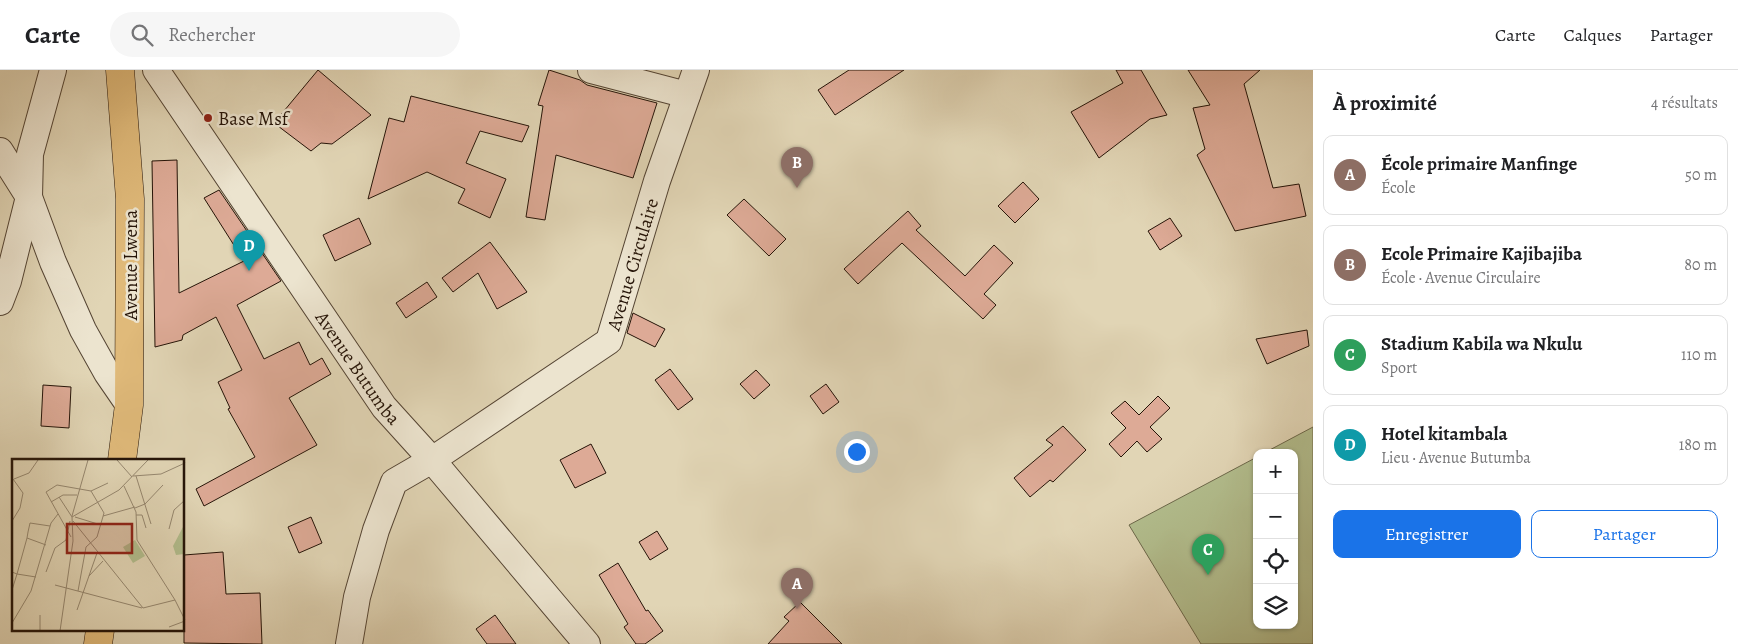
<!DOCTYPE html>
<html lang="fr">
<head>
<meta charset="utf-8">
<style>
	:root { --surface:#fff; --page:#f6f6f6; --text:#202124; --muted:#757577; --line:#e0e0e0; --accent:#1a73e8 }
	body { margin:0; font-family:Alegreya,serif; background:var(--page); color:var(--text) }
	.controls { position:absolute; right:15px; bottom:15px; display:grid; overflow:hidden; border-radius:10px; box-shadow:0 1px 4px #0004 }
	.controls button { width:45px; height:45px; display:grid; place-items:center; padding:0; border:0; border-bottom:1px solid var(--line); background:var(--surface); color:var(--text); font:25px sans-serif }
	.you { position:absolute; left:856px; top:381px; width:18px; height:18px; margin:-12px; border:4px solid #fff; border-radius:50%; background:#1a73e8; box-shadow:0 0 0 8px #1a73e833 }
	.badge { display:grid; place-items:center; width:32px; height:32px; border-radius:50%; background:var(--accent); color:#fff; font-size:16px; font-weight:700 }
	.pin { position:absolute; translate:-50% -41px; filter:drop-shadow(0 1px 2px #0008) }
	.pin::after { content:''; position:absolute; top:26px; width:18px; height:15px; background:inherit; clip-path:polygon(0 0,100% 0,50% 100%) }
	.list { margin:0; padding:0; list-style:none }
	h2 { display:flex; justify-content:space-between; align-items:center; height:65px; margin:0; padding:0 20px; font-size:21px }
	h2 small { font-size:16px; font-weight:400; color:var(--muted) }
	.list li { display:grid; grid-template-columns:32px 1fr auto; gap:15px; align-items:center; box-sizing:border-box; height:80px; margin:0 10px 10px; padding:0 10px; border:1px solid var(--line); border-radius:10px }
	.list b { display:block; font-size:19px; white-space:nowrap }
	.list p { margin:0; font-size:16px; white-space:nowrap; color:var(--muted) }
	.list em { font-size:16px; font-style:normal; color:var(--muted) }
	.actions { display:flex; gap:10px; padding:15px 20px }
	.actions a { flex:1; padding:11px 0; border:1px solid var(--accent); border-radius:10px; text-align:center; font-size:18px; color:var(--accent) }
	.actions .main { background:var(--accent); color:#fff }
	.icon { flex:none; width:28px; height:28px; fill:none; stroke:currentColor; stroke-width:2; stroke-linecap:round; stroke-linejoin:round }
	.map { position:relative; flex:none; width:1313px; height:574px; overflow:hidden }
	header { display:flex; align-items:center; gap:30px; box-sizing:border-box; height:70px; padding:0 25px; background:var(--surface); border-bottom:1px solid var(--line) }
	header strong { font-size:24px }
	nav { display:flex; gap:28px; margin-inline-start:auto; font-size:18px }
	.search { width:350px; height:45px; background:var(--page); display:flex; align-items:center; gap:12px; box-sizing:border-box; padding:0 18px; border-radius:28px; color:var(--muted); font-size:19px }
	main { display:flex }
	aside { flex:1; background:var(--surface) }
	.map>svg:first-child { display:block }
	.green { fill:#b2bd8d; stroke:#6c684a }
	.building { fill:#ddaa96; stroke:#251408 }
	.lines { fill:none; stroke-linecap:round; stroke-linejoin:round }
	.minor-casing { stroke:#544433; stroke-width:28 }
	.major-casing { stroke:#251408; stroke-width:29 }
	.minor { stroke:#ece4cf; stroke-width:26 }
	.major { stroke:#e0ba7a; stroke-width:28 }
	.poi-dot { fill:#8f2418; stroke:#ece4cf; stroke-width:2 }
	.labels { text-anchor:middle; stroke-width:5; stroke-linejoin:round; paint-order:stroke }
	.poi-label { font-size:19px; fill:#251408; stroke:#ece4cf; text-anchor:start }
	.street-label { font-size:19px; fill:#251408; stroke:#ece4cf }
	.inset-road { fill:none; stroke:#968870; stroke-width:1 }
	.view { fill:#8f2418; fill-opacity:0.15; stroke:#8f2418; stroke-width:2.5 }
	.inset-edge { fill:none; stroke:#251408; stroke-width:2.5 }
</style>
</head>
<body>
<header>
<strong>Carte</strong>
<div class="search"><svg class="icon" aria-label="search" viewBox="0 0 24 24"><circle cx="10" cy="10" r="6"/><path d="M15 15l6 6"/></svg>Rechercher</div>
<nav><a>Carte</a><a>Calques</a><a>Partager</a></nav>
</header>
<main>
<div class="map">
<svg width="1313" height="574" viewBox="0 0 1313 574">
	<rect width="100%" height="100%" fill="#e1d5b5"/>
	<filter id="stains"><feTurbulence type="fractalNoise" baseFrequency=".004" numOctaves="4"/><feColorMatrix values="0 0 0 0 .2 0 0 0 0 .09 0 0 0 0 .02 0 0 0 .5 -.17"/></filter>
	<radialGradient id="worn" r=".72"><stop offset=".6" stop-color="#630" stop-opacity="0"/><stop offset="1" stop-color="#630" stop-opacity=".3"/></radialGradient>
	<!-- green -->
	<polygon class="green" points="1313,357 1313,574 1201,574 1129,455 1257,387 1257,555 1294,555 1294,383 1264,383"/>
	<!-- building -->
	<g class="building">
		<polygon points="318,0 371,45 332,74 321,73 311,81 274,53"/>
		<polygon points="549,0 580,10 587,15 657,33 633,108 556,85 545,150 526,147 543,36 538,35"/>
		<polygon points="849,0 904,0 835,45 818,20"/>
		<polygon points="1116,0 1141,0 1167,45 1150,49 1099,88 1071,42 1123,13"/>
		<polygon points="1188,0 1260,0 1244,14 1273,118 1299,114 1306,146 1235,161 1197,85 1205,79 1193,38 1210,35"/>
		<polygon points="411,26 529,56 522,72 480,61 466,93 506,109 490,148 458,133 465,119 427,102 368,129 389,48 404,52"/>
		<polygon points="177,90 179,223 244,191 204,128 219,120 281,211 237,235 264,289 299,272 310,295 322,288 331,304 289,328 317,375 204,436 196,419 255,387 228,339 230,338 218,312 242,300 216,247 183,265 182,270 155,277 152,91"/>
		<polygon points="1023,112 1039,129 1015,153 998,136"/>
		<polygon points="744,129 786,169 769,186 727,145"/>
		<polygon points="908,141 921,156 916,160 965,206 994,175 1013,193 984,224 996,235 983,249 902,173 858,214 844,199"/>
		<polygon points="359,148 371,174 335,191 323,165"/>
		<polygon points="1170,148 1182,166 1160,180 1148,161"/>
		<polygon points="490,172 527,222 497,239 478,203 453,222 442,208"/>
		<polygon points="427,212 437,227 406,248 396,233"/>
		<polygon points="633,243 665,259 655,277 627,263"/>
		<polygon points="1307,260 1309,276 1267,294 1256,269"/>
		<polygon points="670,299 693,329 678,340 655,310"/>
		<polygon points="756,300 770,315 754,329 740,314"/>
		<polygon points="826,314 839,332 823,344 810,326"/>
		<polygon points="43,315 71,317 69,358 41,356"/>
		<polygon points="1158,326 1170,338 1150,357 1162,369 1147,382 1137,371 1121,387 1109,374 1126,358 1111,343 1125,331 1139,345"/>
		<polygon points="1063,356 1086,380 1053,412 1050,410 1030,427 1014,408 1053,375 1046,370"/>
		<polygon points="591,374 606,403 575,418 560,390"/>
		<polygon points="311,447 322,473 299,483 288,457"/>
		<polygon points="657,461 668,479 650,490 639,472"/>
		<polygon points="223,482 226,524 260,523 262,574 184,573 184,485"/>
		<polygon points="618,493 646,541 648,540 663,561 645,574 636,574 624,557 628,554 599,505"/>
		<polygon points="800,532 842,574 768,574 789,551 784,547"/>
		<polygon points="495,545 516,574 487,574 476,559"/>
	</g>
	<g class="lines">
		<!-- minor casing -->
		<g class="minor-casing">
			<g id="minor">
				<path id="s1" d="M156 0 384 337 432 390 587 574"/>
				<polyline points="591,0 687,25"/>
				<polyline points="0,81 29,127 53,192 83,260 107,303 129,335"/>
				<polyline points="0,232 8,211 29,127 30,84 53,0"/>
				<path id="s2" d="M349 574 357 527 376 460 394 412 432 390 609 271 657 111 696 0"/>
			</g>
		</g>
		<!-- major casing -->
		<g class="major-casing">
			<g id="major">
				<polyline points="120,0 130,129 129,335 122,390"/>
				<polyline points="98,574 100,560"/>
			</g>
		</g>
		<!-- minor -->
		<use href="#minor" class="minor"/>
		<!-- major -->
		<use href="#major" class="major"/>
	</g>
	<!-- markers -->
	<circle class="poi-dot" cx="208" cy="48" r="5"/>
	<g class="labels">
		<!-- poi labels -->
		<g class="poi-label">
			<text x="218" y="55">Base Msf</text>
		</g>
		<!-- street labels -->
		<g class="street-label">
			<text dy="7" stroke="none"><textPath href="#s2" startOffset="506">Avenue Circulaire</textPath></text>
			<text transform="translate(130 195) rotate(-90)" y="7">Avenue Lwena</text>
			<text dy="7" stroke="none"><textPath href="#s1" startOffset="360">Avenue Butumba</textPath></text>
		</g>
	</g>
	<!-- overview -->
	<g transform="translate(12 389)">
		<rect width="172" height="172" fill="#e1d5b5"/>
		<path d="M172 66V95L164 96 161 87ZM123 81 133 97 121 104 111 88Z" fill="#b2bd8d"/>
		<path class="inset-road" d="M105 1 120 18M121 17 149 15 173 4 171 1M124 17 139 65M2 20 17 14 26 1M112 27 124 53 125 81 163 141 173 161M79 32 96 24M47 38 60 58M39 43 51 36H65M123 49 133 45 151 26M124 56H130L134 69M60 57 76 1M91 57 123 48M63 58 89 66M0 62 8 49 11 34 1 20M61 62 131 149 163 141M157 70 162 51 173 41M59 78 34 33 45 26 79 32 92 54 85 78 74 88 66 132M15 79 5 115 24 118M34 86 15 79 16 73 18 64 38 67M0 113 5 115 0 131M34 113 43 89 54 81 58 62M77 117 91 102M43 126 130 149M65 151 85 94M0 164 19 132 39 64 46 55M157 168 173 162M28 172V156M48 172 61 82 60 58 107 31 136 1"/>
		<path class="view" d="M55 65H120V94H55Z"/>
		<rect width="172" height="172" class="inset-edge"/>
	</g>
	<rect width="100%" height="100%" filter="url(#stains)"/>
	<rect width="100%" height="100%" fill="url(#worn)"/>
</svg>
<div class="controls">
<button>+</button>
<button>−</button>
<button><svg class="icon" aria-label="locate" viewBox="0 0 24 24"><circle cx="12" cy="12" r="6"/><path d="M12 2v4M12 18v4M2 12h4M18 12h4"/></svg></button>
<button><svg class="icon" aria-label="layers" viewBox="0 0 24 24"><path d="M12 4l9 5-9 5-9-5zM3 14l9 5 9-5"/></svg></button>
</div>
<div class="you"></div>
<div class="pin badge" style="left:797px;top:539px;background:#8d6e63">A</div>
<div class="pin badge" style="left:797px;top:118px;background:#8d6e63">B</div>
<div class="pin badge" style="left:1208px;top:505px;background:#2e9e5b">C</div>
<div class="pin badge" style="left:249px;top:201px;background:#0f9aa8">D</div>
</div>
<aside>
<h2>À proximité<small>4 résultats</small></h2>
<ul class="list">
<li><span class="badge" style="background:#8d6e63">A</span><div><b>École primaire Manfinge</b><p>École</p></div><em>50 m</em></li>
<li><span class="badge" style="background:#8d6e63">B</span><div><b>Ecole Primaire Kajibajiba</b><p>École · Avenue Circulaire</p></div><em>80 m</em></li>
<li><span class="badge" style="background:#2e9e5b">C</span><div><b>Stadium Kabila wa Nkulu</b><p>Sport</p></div><em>110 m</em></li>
<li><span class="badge" style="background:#0f9aa8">D</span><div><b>Hotel kitambala</b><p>Lieu · Avenue Butumba</p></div><em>180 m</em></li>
</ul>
<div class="actions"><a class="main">Enregistrer</a><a>Partager</a></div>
</aside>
</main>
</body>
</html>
